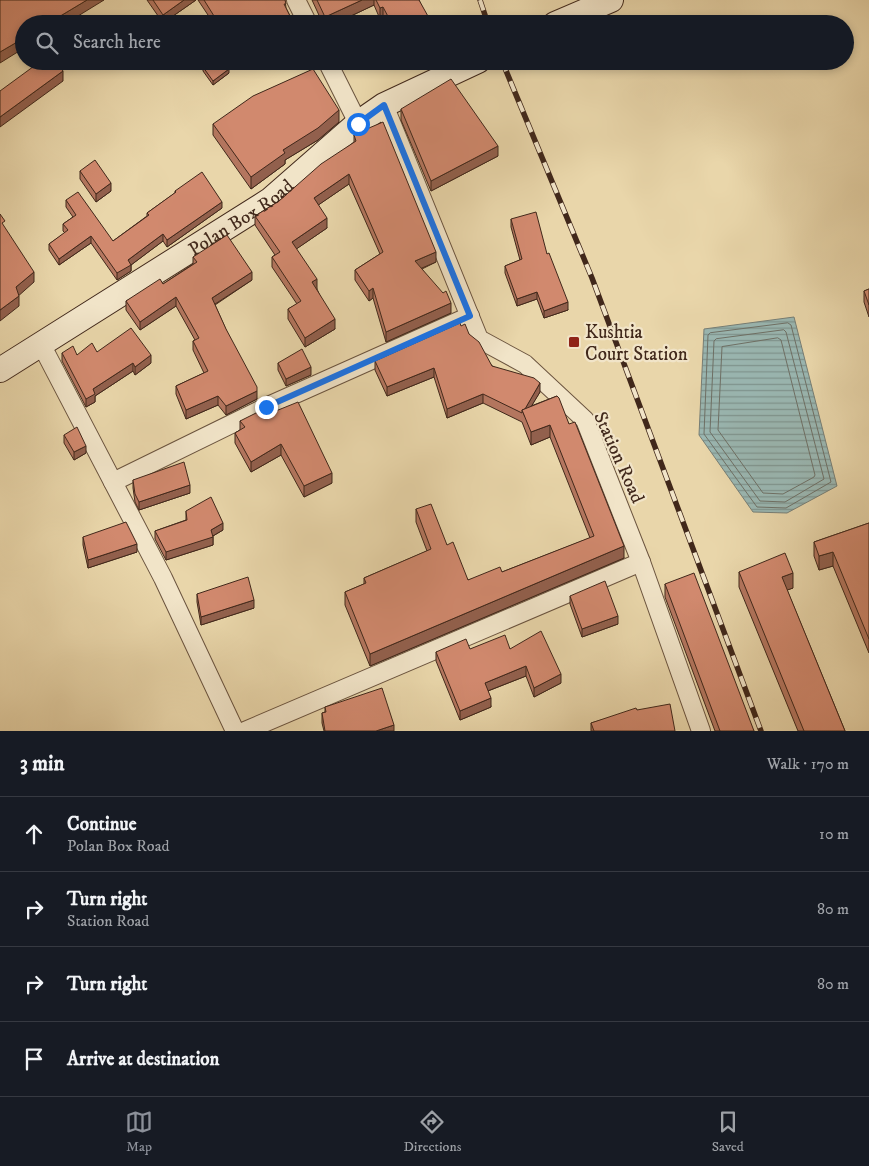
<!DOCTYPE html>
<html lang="en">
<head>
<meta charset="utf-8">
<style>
	:root { --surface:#171b24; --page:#242831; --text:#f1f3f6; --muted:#9ea1a6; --line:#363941; --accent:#8c9099 }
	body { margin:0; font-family:"IM FELL DW Pica",serif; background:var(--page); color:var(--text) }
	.stop { position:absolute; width:15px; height:15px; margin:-11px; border:4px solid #1a73e8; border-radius:50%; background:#fff }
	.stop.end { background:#1a73e8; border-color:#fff; box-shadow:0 1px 5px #0008 }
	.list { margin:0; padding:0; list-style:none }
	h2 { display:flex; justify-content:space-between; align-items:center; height:65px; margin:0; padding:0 20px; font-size:21px }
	h2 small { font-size:16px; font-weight:400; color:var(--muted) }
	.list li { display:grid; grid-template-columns:32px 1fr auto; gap:15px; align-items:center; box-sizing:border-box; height:75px; padding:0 20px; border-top:1px solid var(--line) }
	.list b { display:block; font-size:19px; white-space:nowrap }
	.list p { margin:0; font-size:16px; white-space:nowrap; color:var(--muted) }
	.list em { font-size:16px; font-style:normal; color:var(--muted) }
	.icon { flex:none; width:28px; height:28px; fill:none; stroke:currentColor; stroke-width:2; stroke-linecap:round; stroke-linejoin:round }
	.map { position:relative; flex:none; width:869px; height:731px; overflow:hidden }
	.search { position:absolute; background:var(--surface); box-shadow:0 2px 8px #0003; left:15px; right:15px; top:15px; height:55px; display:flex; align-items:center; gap:12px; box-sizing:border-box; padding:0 18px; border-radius:28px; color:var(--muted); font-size:19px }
	.sheet { height:365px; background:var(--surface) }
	nav { display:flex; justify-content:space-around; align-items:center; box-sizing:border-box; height:70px; border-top:1px solid var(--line); background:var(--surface); font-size:14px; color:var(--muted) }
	nav a { display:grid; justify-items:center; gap:2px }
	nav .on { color:var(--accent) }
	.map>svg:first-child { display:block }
	.water { fill:url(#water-rules); stroke:#767e76 }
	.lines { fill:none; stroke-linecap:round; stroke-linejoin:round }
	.shore { stroke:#6e7066; stroke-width:1 }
	.minor-casing { stroke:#6b543f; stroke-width:20 }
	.secondary-casing { stroke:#41281b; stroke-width:26 }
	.minor { stroke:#f1e4c8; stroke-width:18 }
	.secondary { stroke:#f1e4c8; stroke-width:24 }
	.rail-casing { stroke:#41281b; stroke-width:5.5 }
	.rail { stroke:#f1e4c8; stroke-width:4; stroke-dasharray:11; stroke-linecap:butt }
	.wall { fill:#b4765f; stroke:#41281b }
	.shaded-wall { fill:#92604d; stroke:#41281b }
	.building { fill:#d1896e; stroke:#41281b }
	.route { stroke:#1a73e8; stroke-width:6 }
	.poi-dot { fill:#8f2418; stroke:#f1e4c8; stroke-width:2 }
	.labels { text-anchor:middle; stroke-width:4.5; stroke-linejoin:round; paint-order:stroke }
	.street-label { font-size:19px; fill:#41281b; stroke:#f1e4c8 }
	.poi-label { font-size:19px; fill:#41281b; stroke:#f1e4c8; text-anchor:start }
</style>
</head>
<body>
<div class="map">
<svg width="869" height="731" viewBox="0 0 869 731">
	<defs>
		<pattern id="water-rules" width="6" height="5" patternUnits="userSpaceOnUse" patternTransform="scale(1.25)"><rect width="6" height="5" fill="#9ab7b2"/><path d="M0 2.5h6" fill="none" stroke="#7f9590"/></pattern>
	</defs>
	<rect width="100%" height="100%" fill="#e9d6aa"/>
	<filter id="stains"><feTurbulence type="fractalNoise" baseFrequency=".004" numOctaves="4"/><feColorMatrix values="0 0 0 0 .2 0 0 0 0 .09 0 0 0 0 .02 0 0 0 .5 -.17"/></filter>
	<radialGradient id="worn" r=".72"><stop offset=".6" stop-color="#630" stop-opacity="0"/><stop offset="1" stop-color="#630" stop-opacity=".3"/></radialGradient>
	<!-- water -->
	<polygon class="water" points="794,317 837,486 787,513 753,512 699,435 704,329"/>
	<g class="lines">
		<!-- shore -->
		<g class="shore">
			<polygon points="788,323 791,325 831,482 786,508 757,507 704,434 708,335 710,333"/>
			<polygon points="784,330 786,332 824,479 785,502 760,501 710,432 714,341 716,339"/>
			<polygon points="778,338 781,340 815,475 814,477 783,494 763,493 718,430 722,347"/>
		</g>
		<!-- minor casing -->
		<g class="minor-casing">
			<g id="minor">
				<polyline points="296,0 308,24"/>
				<polyline points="327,61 358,123"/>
				<polyline points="384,105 479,339 525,364 585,420 641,562 701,731"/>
				<polyline points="41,344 163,578 235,731"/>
				<polyline points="113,482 266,407 470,316"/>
				<polyline points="245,731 641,562"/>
			</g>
		</g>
		<!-- secondary casing -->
		<g class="secondary-casing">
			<g id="secondary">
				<polyline points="555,24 611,0"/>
				<path id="s1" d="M0 370 270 200 358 123 384 105 478 61"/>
			</g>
		</g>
		<!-- minor -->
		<use href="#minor" class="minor"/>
		<!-- secondary -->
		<use href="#secondary" class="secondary"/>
		<!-- rail casing -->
		<g class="rail-casing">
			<g id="rail">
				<polyline points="480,0 488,24"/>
				<polyline points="502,61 592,278 761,731"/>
			</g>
		</g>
		<!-- rail -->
		<use href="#rail" class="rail"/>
	</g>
	<!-- wall -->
	<g class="wall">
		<polygon points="147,0 196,0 163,23"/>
		<polygon points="198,0 285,0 286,8 294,24 214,24"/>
		<polygon points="312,0 419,0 429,24 386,24 383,17 380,19 374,5 334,24 323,24"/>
		<polygon points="203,67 229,73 213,85 203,71"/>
		<polygon points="401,109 498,156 431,191 401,120"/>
		<polygon points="339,122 318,140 285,160 285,164 251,189 213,135 213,124"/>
		<polygon points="354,135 436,262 422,269 451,313 386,342 373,298 369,301 355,280 355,270 380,254 349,184 318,205 327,228 296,249 317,289 335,329 305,347 288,319 288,309 297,304 272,267 272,257 275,255 255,225 255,216 279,201 354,142"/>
		<polygon points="80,171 111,191 96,202 80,179"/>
		<polygon points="175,191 222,208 167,247 163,241 131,265 131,271 117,280 91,243 59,265 49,250 49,244 65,233 63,231 63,224 73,217 66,207 66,200 113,241 147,216 147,213 175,193"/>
		<polygon points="511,219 547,254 568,310 544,318 537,299 517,306 505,273 505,266 520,260 511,227"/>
		<polygon points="193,257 252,280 215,305 257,399 226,415 218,405 186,419 176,394 176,386 204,373 193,350 193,341 195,340 176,306 140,330 126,310 126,301 163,284 193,264"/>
		<polygon points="869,289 869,317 864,302 864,291"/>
		<polygon points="461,326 469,334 492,366 540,392 531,406 557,396 624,558 370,666 345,605 345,592 364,584 364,578 427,551 416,522 416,509 447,545 468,580 502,572 590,538 550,437 531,445 522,422 483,403 447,418 434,377 387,396 375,370 375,361"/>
		<polygon points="97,352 151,363 135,375 133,371 95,396 95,402 86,407 62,361 62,353 77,355"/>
		<polygon points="278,363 311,375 286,386 278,370"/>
		<polygon points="261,417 332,483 304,497 281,455 251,472 235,443 235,433 240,430 240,421"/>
		<polygon points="64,435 86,453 74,460 64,443"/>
		<polygon points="133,480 190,493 139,510 135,502 133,488"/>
		<polygon points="186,511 223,530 213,536 213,545 166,560 155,539 155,531 186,520"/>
		<polygon points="869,523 869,653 833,566 819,570 814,556 814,542"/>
		<polygon points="83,537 137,552 88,568 83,545"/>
		<polygon points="739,572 793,588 787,590 845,731 798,731 739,587"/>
		<polygon points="665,584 754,731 715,731 665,597"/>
		<polygon points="197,594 254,608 201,625 197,602"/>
		<polygon points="570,596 618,624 582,637 570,604"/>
		<polygon points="510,649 561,683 534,697 526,676 488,691 491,707 460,720 436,661 436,652"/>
		<polygon points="325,707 394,731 324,731 322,723 322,713 325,712"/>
		<polygon points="637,710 675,731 591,731 591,723"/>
	</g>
	<!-- shaded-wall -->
	<g class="shaded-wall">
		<polygon points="87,0 104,0 65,24 47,24"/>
		<polygon points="184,0 196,0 163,23 163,15"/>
		<polygon points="362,0 374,0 374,5 334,24 325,24 325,17"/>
		<polygon points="383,7 383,17 380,19 380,8"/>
		<polygon points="429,18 429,24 418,24"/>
		<polygon points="24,38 24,48 0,63 0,52"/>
		<polygon points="229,69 229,73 213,85 213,81"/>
		<polygon points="63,71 63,81 0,127 0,117"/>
		<polygon points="339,110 339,122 318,140 285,160 285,164 251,189 251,177 283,150"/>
		<polygon points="498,146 498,156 431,191 431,181"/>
		<polygon points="349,174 349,184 314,208 314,198"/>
		<polygon points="111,183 111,191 96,202 96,194"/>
		<polygon points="222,202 222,208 167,247 167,240"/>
		<polygon points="327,218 327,228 292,252 292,242"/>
		<polygon points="163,234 163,241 131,265 131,271 117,280 117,273 128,260"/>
		<polygon points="91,236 91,243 59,265 59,259"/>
		<polygon points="436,252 436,262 415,271 415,261"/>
		<polygon points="34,272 34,282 16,298 16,287"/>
		<polygon points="252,272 252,280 212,306 212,298"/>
		<polygon points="317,279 317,289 312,292 312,282"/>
		<polygon points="373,288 373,298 369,301 369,291"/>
		<polygon points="537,292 537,299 517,306 517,299"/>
		<polygon points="19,296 19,306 0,321 0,310"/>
		<polygon points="176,297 176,306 140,330 140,322"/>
		<polygon points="568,302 568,310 544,318 544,311"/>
		<polygon points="451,303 451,313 386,342 386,332"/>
		<polygon points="335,319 335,329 305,347 305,338"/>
		<polygon points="151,355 151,363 135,375 135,367"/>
		<polygon points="133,363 133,371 95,396 95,402 86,407 86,399 93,389"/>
		<polygon points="311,367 311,375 286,386 286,379"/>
		<polygon points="434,368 434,377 387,396 387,387"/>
		<polygon points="540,383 540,392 525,417 523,412"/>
		<polygon points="257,391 257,399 226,415 226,406"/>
		<polygon points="483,394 483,403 447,418 447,409"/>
		<polygon points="218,396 218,405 186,419 186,410"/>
		<polygon points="550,425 550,437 531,445 531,432"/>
		<polygon points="281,444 281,455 251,472 251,462"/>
		<polygon points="86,446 86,453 74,460 74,452"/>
		<polygon points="332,473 332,483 304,497 304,486"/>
		<polygon points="190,485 190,493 139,510 139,502"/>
		<polygon points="223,523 223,530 211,537 213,537 213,545 166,560 166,552 211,530"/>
		<polygon points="137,544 137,552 88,568 88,560"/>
		<polygon points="624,546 624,558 370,666 370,654"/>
		<polygon points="833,552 833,566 819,570 819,556"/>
		<polygon points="793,573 793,588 782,592 782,577"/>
		<polygon points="254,600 254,608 201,625 201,617"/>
		<polygon points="618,616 618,624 582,637 582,629"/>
		<polygon points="526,666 526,676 485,692 485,683"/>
		<polygon points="561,674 561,683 534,697 534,688"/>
		<polygon points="491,698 491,707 460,720 460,711"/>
		<polygon points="394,725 394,731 376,731"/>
	</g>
	<!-- building -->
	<g class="building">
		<polygon points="0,0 87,0 47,24 24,24 24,38 0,52"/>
		<polygon points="153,0 184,0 163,15"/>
		<polygon points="204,0 285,0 286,4 284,4 294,24 219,24"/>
		<polygon points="317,0 362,0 325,17"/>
		<polygon points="376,0 419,0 429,18 418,24 392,24 383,7 380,8"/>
		<polygon points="41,61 56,61 63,71 0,117 0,91"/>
		<polygon points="210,61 223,61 229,69 213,81 203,67"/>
		<polygon points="313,69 339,110 318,128 283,150 285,153 251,177 213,124 253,96"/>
		<polygon points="451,79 498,146 431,181 401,109"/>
		<polygon points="383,122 436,252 415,261 443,293 446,291 451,303 386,332 373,288 369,291 355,270 383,252 349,174 314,198 327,218 292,242 317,279 312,282 335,319 305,338 288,309 301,301 272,257 280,252 255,216 279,201 321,164 356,141 354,135 355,134"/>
		<polygon points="95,160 111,183 96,194 80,171"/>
		<polygon points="202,172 222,202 167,240 163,234 128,260 131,265 117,273 91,236 59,259 49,244 68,230 63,224 76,215 66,200 78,192 113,241 149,215 147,213 176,192 175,191"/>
		<polygon points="536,212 547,254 549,253 568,302 544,311 537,292 517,299 505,266 522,259 511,219"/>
		<polygon points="0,214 5,221 2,223 34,272 16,287 19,296 0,310"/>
		<polygon points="227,235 252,272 212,298 226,329 257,387 257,391 226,406 218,396 186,410 176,386 208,371 193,341 199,338 176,297 140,322 126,301 160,279 163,284 197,262 193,257"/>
		<polygon points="869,289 869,305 864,291"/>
		<polygon points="460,323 461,326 465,324 469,334 479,342 492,366 534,378 540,383 525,409 522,410 522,413 483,394 447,409 434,368 387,387 375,361"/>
		<polygon points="131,328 151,355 135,367 133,363 93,389 95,394 86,399 62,353 73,346 77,355 92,343 97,352"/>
		<polygon points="302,349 311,367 286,379 278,363"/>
		<polygon points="557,396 559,398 569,424 575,422 624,546 370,654 345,592 366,583 364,578 431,549 416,509 431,504 447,545 453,542 468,580 500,567 502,572 594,536 550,425 531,432 522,410"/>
		<polygon points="298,402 332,473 304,486 281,444 251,462 235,433 245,427 240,421 260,411 261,417"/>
		<polygon points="77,427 86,446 74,452 64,435"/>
		<polygon points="184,462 190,485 139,502 135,494 133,480"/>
		<polygon points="211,497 223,523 211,530 213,537 166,552 155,531 187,520 186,511"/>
		<polygon points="126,522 137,544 88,560 83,537"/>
		<polygon points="869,523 869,639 833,552 819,556 814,542"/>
		<polygon points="785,553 793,573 782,577 845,731 804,731 739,572"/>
		<polygon points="694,573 754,731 720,731 665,584"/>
		<polygon points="248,577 254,600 201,617 197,594"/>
		<polygon points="605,581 618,616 582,629 570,596"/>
		<polygon points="541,631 561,674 534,688 526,666 485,683 491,698 460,711 436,652 466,639 470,649 505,635 510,649"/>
		<polygon points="382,688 394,725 376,731 325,731 322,713 326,712 325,707"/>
		<polygon points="670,704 675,731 594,731 591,723 636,708 637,710"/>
	</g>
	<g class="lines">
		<!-- route -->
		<polyline class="route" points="266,407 470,316 384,105 358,124"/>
	</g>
	<!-- markers -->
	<rect class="poi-dot" x="568" y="336" width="12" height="12" rx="2.5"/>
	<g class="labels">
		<!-- street labels -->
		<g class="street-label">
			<text dy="7" stroke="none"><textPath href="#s1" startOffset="285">Polan Box Road</textPath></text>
			<text transform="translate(620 457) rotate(66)" y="7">Station Road</text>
		</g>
		<!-- poi labels -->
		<g class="poi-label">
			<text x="585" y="338">Kushtia<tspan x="585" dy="22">Court Station</tspan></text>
		</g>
	</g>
	<rect width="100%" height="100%" filter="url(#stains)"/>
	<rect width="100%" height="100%" fill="url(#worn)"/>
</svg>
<div class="stop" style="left:358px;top:124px"></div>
<div class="stop end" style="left:266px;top:407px"></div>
<div class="search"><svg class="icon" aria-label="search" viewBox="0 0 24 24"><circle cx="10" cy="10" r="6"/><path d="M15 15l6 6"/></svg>Search here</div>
</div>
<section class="sheet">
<h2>3 min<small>Walk · 170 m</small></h2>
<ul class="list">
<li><svg class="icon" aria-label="ahead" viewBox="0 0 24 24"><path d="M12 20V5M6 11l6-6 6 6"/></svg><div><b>Continue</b><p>Polan Box Road</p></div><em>10 m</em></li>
<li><svg class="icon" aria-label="right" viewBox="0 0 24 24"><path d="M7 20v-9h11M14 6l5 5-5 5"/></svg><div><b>Turn right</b><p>Station Road</p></div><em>80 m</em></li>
<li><svg class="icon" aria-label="right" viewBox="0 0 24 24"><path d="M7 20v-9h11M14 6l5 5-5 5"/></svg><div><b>Turn right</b></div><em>80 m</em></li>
<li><svg class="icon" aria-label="arrive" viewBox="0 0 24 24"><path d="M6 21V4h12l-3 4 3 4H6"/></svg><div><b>Arrive at destination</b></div></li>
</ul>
</section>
<nav>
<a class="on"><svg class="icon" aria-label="map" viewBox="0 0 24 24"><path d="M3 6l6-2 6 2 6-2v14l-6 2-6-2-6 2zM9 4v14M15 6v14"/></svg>Map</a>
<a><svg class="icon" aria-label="directions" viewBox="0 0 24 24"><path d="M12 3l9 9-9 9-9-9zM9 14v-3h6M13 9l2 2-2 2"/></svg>Directions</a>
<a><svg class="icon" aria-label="saved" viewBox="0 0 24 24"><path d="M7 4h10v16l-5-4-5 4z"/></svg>Saved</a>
</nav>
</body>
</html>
